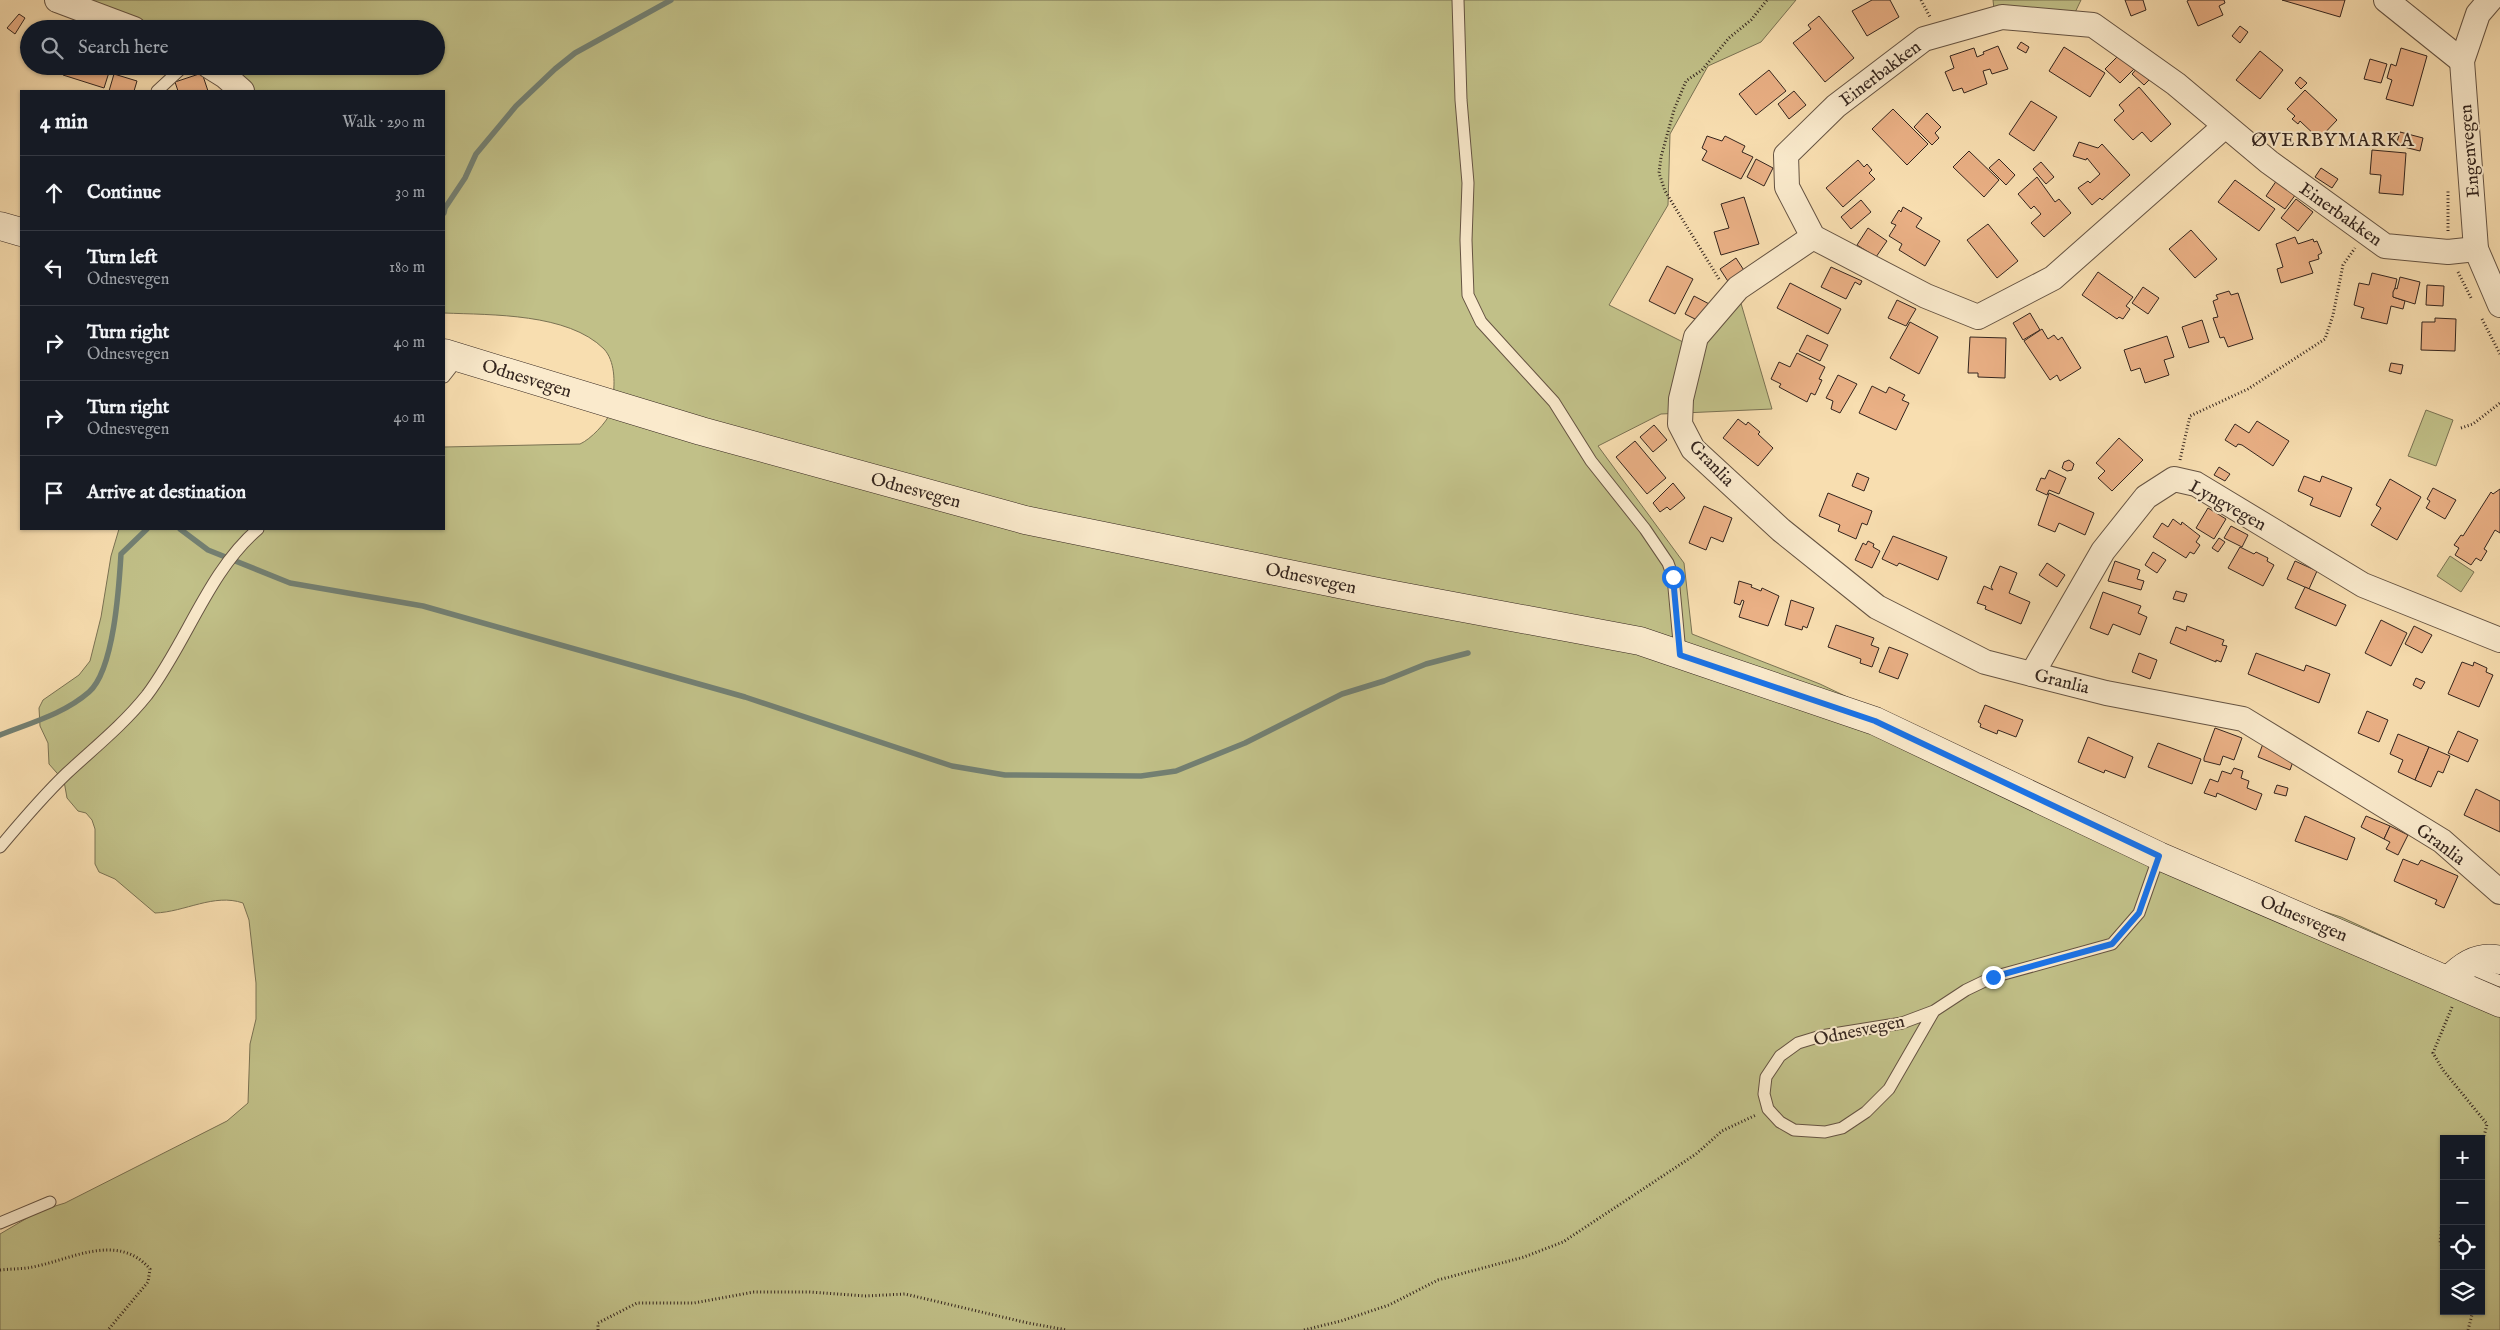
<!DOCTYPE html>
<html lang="en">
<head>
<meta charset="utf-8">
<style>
	:root { --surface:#171b24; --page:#20242c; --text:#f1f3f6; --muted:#9ea1a6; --line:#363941 }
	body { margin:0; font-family:"IM FELL English",serif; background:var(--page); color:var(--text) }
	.controls { position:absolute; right:15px; bottom:15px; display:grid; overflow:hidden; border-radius:0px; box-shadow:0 1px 4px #0004 }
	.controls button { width:45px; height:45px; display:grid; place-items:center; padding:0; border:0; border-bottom:1px solid var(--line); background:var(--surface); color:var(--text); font:25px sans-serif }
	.stop { position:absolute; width:15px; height:15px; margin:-11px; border:4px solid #1a73e8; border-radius:50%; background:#fff }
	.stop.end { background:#1a73e8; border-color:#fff; box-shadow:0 1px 5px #0008 }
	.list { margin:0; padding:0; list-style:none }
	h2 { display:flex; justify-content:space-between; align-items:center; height:65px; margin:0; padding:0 20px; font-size:21px }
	h2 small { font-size:16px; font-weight:400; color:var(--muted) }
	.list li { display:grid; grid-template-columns:32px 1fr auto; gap:15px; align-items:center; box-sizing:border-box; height:75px; padding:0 20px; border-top:1px solid var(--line) }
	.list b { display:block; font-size:19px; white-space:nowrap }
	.list p { margin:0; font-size:16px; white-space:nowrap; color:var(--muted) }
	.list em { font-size:16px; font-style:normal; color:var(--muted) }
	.icon { flex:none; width:28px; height:28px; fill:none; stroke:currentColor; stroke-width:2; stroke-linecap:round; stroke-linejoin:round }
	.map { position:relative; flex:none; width:2500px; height:1330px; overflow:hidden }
	.search { position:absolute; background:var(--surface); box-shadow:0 1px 4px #0004; left:20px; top:20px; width:425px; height:55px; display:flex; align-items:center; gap:12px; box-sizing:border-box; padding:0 18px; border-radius:28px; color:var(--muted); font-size:19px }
	.panel { position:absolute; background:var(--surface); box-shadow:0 1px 4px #0004; left:20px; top:90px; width:425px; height:440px; border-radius:0px }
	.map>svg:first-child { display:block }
	.green { fill:#c1c088; stroke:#7a7253; fill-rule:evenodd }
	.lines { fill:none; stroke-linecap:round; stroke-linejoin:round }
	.stream { stroke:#738073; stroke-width:5.5 }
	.building { fill:#eab085; stroke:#34251e }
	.lane-casing { stroke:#655342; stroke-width:13 }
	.street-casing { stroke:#655342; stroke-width:26 }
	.secondary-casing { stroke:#34251e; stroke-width:29 }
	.path { stroke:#34251e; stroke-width:3; stroke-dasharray:1 2.5; stroke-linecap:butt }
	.lane { stroke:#faeacc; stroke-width:11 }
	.street { stroke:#faeacc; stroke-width:24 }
	.secondary { stroke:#faeacc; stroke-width:28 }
	.route { stroke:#1a73e8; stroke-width:6 }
	.labels { text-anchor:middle; stroke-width:4; stroke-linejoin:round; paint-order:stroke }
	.street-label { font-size:18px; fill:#34251e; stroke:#faeacc }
	.neighbourhood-label { font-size:19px; letter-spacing:1px; fill:#34251e; stroke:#faeacc }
</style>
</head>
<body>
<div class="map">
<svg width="2500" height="1330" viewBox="0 0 2500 1330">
	<rect width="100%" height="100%" fill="#f8deb0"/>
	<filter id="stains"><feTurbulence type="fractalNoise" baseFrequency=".004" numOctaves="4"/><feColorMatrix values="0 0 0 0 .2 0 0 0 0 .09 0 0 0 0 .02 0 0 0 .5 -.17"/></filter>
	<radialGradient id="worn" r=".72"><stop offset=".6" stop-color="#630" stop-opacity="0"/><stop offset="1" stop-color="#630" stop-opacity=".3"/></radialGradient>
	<!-- green -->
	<g class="green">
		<path d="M55 0H1796L1761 42 1708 66 1670 134 1668 205 1609 305 1701 351 1740 300 1772 409 1661 414 1598 446 1684 563 1692 634 1820 684 2105 820 2297 903 2341 917 2430 958 2429 975 2500 1014V1330H0V1234L39 1211 65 1203 227 1121 248 1103 250 1044 256 1019V983L249 920 243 903C214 893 185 912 155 913L115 879 99 872 95 864V829L92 820 86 813 78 811 67 798 64 781 49 764 48 743 40 726 39 708 43 700 79 675 90 661 101 617 111 556 119 529H444V447L580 444C591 439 606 423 611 412 613 408 612 401 613 397 615 382 615 361 604 349 568 313 492 315 444 313V91H245L217 66H436V29H157ZM2444 1139H2481V1311H2444Z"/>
		<polygon points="1993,0 2081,0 2069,25 1995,19"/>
		<polygon points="2426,410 2453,420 2436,466 2408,456"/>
		<polygon points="2450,556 2474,572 2461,592 2437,576"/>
	</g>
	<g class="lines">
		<!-- stream -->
		<g class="stream">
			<polyline points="444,213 445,208 465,178 476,154 516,106 555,69 575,53 671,0"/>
			<polyline points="180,529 208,550 290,583 423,606 745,697 952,766 1005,775 1141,776 1176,771 1245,743 1342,694 1384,681 1426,664 1468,653"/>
			<path d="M0 735C30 723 64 714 89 692 114 670 119 587 121 554L147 529"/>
		</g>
	</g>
	<!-- building -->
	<g class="building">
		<polygon points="1872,0 1890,0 1899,17 1867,36 1852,11"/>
		<polygon points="2125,0 2143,0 2146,10 2131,16"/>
		<polygon points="2189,0 2224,0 2225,3 2219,6 2223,15 2198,26 2187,1"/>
		<polygon points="2282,0 2345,0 2340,17"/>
		<polygon points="19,14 25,18 15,34 7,28"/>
		<polygon points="1819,16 1854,58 1825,82 1793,43 1811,29 1808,25"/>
		<polygon points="2240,26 2248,32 2240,43 2232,36"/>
		<polygon points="2021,42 2029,47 2026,53 2017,48"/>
		<polygon points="1998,46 2008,69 1992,74 1990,69 1983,71 1987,84 1964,93 1962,88 1953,91 1945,72 1954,68 1950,56 1974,48 1977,57 1984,54 1983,52"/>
		<polygon points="2064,47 2105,73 2090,97 2049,71"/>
		<polygon points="2401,48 2427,56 2413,106 2386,99 2392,80 2387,78 2391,64 2396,66"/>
		<polygon points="2260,51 2283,70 2260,99 2236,80"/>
		<polygon points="2120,54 2135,68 2120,83 2105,69"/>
		<polygon points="2370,59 2387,64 2381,83 2364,79"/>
		<polygon points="65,66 111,66 104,88 63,75"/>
		<polygon points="2139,66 2151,78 2144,85 2132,74"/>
		<polygon points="1769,70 1786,91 1756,115 1739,94"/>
		<polygon points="202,73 208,91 178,91 175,82"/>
		<polygon points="114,74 137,81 134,91 109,91"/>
		<polygon points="2300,77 2307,83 2301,89 2295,83"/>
		<polygon points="2139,87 2171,124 2151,142 2142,132 2133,140 2114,120 2124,111 2119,105"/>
		<polygon points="2305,90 2337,120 2319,139 2300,121 2298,124 2292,119 2295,116 2287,109"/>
		<polygon points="1794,91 1806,105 1789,119 1778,104"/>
		<polygon points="2031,101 2057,117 2034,151 2009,134"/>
		<polygon points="1893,109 1928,144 1907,165 1872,129"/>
		<polygon points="1927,113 1941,127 1935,133 1939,138 1932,145 1914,127"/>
		<polygon points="2400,132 2423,138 2420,151 2396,145"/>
		<polygon points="1707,136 1722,141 1725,136 1745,146 1742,152 1753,157 1741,179 1702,160 1707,151 1702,148"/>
		<polygon points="2079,142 2098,148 2102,144 2130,175 2102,200 2100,198 2092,205 2078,188 2088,181 2090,183 2100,174 2087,158 2086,160 2073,156"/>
		<polygon points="2372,150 2406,153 2403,195 2379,193 2381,175 2370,174"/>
		<polygon points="1969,151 1999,180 1984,197 1953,167"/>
		<polygon points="1756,159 1773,168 1764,186 1747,177"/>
		<polygon points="1999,159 2015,175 2006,185 1989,168"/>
		<polygon points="1858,160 1864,167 1867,164 1872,170 1869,173 1875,179 1843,207 1826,188"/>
		<polygon points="2041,162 2054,177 2046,184 2033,169"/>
		<polygon points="2321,168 2338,179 2332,188 2315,177"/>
		<polygon points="2037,177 2055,202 2059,199 2071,213 2044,237 2031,223 2041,214 2034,206 2031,209 2018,194"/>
		<polygon points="2235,180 2275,209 2259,231 2218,202"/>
		<polygon points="2277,180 2296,194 2285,209 2266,196"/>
		<polygon points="1744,197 1759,244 1721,255 1714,232 1729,228 1721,204"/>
		<polygon points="2296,199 2313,212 2298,231 2281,218"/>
		<polygon points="1861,200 1871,212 1851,229 1841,217"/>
		<polygon points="1903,207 1922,218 1916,227 1940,241 1925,266 1899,250 1902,244 1889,236 1896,225 1891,223 1899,210 1901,212"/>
		<polygon points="1988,224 2018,261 1997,278 1967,240"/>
		<polygon points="1868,228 1887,241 1876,257 1857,245"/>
		<polygon points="2191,230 2217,259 2195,278 2169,249"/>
		<polygon points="2295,237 2298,244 2313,239 2314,242 2317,241 2322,253 2318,255 2319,259 2309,262 2313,273 2281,283 2277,269 2283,267 2276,244"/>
		<polygon points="1736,258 1747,275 1731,286 1720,269"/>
		<polygon points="1667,266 1693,279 1675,314 1649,301"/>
		<polygon points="1831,267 1862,281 1860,285 1855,282 1846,299 1821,287"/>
		<polygon points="2098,272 2133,297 2126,306 2130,309 2123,319 2119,317 2117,319 2082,295"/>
		<polygon points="2372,273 2397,279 2393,297 2405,301 2403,309 2391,306 2387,324 2361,318 2364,308 2354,305 2359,283 2369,285"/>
		<polygon points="2400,277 2420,282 2415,304 2393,297 2393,292 2395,288 2397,289"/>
		<polygon points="1790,283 1841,309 1828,334 1777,308"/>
		<polygon points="2427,285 2444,286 2443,306 2426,305"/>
		<polygon points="2143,287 2159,298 2148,314 2132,303"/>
		<polygon points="2229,291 2231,295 2238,293 2253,339 2228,347 2224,337 2220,338 2213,318 2218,317 2213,301 2218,299 2216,295"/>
		<polygon points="1694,296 1713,306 1703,323 1685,314"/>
		<polygon points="1897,300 1916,309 1906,326 1888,318"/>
		<polygon points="2030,313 2040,330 2023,340 2013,323"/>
		<polygon points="2435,318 2456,319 2455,351 2421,350 2422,322 2435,322"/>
		<polygon points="2202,320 2209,342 2189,348 2182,327"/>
		<polygon points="1910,322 1938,337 1919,374 1890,358"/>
		<polygon points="2042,329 2048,339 2054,335 2058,340 2062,337 2081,368 2060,381 2057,375 2050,380 2024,341"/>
		<polygon points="1807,335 1828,345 1820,361 1799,351"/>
		<polygon points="2167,336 2174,357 2164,360 2169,375 2145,383 2140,368 2131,371 2124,350"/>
		<polygon points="1970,337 2006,338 2005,378 1978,377 1978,373 1968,373"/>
		<polygon points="1797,353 1825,367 1819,379 1822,380 1815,395 1811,393 1807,402 1779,387 1781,384 1771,379 1779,362 1790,367"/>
		<polygon points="2391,363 2403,365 2401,374 2389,371"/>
		<polygon points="1838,375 1857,384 1840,413 1831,409 1833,401 1826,398"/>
		<polygon points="1872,386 1886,393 1889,387 1905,395 1902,400 1909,403 1896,430 1859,413"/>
		<polygon points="1738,419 1746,425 1748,422 1760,432 1758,434 1773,448 1758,466 1723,438"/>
		<polygon points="2257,421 2289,441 2273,466 2242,445 2238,444 2236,447 2225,440 2235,424 2249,433"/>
		<polygon points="1654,425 1667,440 1653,452 1640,437"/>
		<polygon points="2119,438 2143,460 2112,491 2098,478 2105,471 2096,463"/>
		<polygon points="1635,441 1666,478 1647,494 1616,457"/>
		<polygon points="2069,460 2074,464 2072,470 2067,471 2062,468 2064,462"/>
		<polygon points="2219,467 2230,474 2225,481 2214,475"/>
		<polygon points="2049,470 2066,478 2059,494 2049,490 2047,495 2036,490 2041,478 2045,479"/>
		<polygon points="1857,473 1869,478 1864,491 1852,486"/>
		<polygon points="2304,476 2320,482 2322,476 2352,488 2340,517 2310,505 2313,498 2298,491"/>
		<polygon points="2390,479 2421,497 2397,540 2371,525 2381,508 2376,505"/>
		<polygon points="1673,483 1685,498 1670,510 1667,507 1660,512 1653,503"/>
		<polygon points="2433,488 2456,500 2445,519 2426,508 2430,501 2427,499"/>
		<polygon points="2500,489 2500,533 2495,530 2484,549 2487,551 2481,561 2476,558 2471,565 2455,555 2459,548 2454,545 2461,535 2463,536 2491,492 2493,494"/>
		<polygon points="1828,493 1872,511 1867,525 1862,523 1856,539 1838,531 1840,525 1819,516"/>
		<polygon points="2049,493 2094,513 2085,535 2059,523 2055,532 2038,525"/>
		<polygon points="1704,506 1732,518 1723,542 1711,537 1706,550 1689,543"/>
		<polygon points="2208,508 2226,519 2214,539 2196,528"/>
		<polygon points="2173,519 2181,525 2182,522 2200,536 2196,542 2200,545 2194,554 2190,552 2186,558 2153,537 2162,523 2168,527"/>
		<polygon points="2231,526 2248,535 2242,547 2224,538"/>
		<polygon points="1893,536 1947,557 1938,580 1899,563 1897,566 1882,559"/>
		<polygon points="2219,538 2225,542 2218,552 2212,548"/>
		<polygon points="1868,541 1874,544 1873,547 1880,551 1872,568 1855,560 1863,543 1866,545"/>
		<polygon points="2240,547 2254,554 2256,552 2268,558 2267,561 2274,565 2263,586 2228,568"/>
		<polygon points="2153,552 2166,560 2157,573 2145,565"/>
		<polygon points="2115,561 2140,570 2137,579 2144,581 2141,590 2108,581"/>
		<polygon points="2295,561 2317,571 2309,589 2287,579"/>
		<polygon points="2047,563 2065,575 2057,587 2039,575"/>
		<polygon points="2000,566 2017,573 2009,593 2030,602 2021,624 1985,609 1986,606 1977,603 1984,586 1993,590 1991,587"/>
		<polygon points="1739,581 1752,585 1751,587 1761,591 1762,588 1779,596 1768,626 1739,617 1744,601 1742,600 1740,605 1734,603"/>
		<polygon points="2305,587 2346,605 2336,626 2295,608"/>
		<polygon points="2176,591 2187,594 2184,602 2173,599"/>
		<polygon points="2103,592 2141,606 2138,613 2147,617 2140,635 2113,624 2108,635 2090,628"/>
		<polygon points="1791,600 1814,608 1807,628 1803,626 1802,630 1785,625"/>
		<polygon points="2381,620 2407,633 2391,666 2365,653"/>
		<polygon points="1836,625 1874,638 1871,645 1879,648 1872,667 1860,663 1861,659 1828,647"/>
		<polygon points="2187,626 2224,640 2222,645 2227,646 2221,662 2216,660 2216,662 2170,643 2176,627 2186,631"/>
		<polygon points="2414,626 2432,635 2422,653 2405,644"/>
		<polygon points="1889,647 1908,654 1898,679 1879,672"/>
		<polygon points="2139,653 2157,660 2150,679 2132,672"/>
		<polygon points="2256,653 2304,671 2306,665 2330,674 2319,703 2248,674"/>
		<polygon points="2462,662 2473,666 2474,662 2487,668 2486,672 2493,675 2479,707 2448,694"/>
		<polygon points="2416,678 2425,682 2421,689 2413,685"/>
		<polygon points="1985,705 2023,720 2016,737 1998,730 1997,734 1980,727 1981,724 1978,722"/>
		<polygon points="2367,711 2388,720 2379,742 2358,733"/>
		<polygon points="2215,728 2242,738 2234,760 2223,756 2220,765 2204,761 2204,758"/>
		<polygon points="2458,731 2478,740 2468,762 2448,753"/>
		<polygon points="2398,734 2429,747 2415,780 2398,772 2403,760 2390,754"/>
		<polygon points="2088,737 2133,757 2125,778 2105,770 2104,773 2078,762"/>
		<polygon points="2264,741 2295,756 2290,770 2258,757"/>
		<polygon points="2158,743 2201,759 2192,784 2148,767"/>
		<polygon points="2429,747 2450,756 2443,773 2438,771 2431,787 2415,780"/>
		<polygon points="2234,768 2243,771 2241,778 2249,781 2247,788 2262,794 2256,810 2217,793 2216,797 2204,793 2210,779 2218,782 2222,771 2231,774"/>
		<polygon points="2277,785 2288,788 2286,796 2274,793"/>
		<polygon points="2476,789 2500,801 2500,832 2464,815"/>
		<polygon points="2305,816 2355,838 2347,860 2295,841"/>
		<polygon points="2366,816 2390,826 2384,839 2361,827"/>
		<polygon points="2390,826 2408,835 2398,855 2386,849 2390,842 2384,839"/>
		<polygon points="2403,859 2418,865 2421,860 2458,876 2444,908 2435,904 2437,900 2394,881"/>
	</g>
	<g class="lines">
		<!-- lane casing -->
		<g class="lane-casing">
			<g id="lane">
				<polyline points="1458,0 1461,100 1468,183 1466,240 1468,295 1481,322 1554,402 1591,461 1645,529 1668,563 1673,577 1680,653"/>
				<polyline points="157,91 184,66"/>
				<polyline points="444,377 459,358"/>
				<path d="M0 847C21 822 42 797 66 774 94 748 123 725 147 695 187 642 208 572 258 529"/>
				<polyline points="2467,967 2500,981"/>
				<polyline points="1934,1011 1889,1089 1866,1112 1842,1128 1825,1132 1794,1130 1780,1122 1768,1109 1764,1094 1766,1077 1780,1056 1798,1043 1821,1036 1902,1023 1934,1011 1966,990 1993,977 2112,944 2139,913 2159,856"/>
				<polyline points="0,1223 50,1202"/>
			</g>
		</g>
		<!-- street casing -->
		<g class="street-casing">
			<g id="street">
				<polyline points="57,0 134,29"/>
				<polyline points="2386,0 2462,61"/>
				<polyline points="2490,0 2478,14 2462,61 2476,249 2500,305"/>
				<polyline points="209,66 225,76 242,91"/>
				<polyline points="2225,126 2053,278 1978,317 1926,296 1813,237 1787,187 1786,155 1836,106 1924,39 2002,17 2093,25 2176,84 2269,162 2385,246 2448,252 2476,249"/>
				<polyline points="1813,237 1738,288 1696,337 1681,399 1680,424 1693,449 1781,530 1877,607 1985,662 2106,693 2243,719 2442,841 2500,892"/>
				<polyline points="2032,674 2103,551 2146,497 2174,479 2196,484 2363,585 2500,640"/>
			</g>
		</g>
		<!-- secondary casing -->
		<g class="secondary-casing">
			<g id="secondary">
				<polyline points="0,226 21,232"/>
				<polyline points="444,353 701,431 1025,520 1378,592 1640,641 1875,721 2159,856 2500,1003"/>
				<path d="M2449 980C2463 965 2479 954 2500 960"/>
			</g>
		</g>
		<!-- path -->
		<g class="path">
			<polyline points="1921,0 1930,17"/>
			<polyline points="2448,231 2448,189"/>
			<polyline points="2458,272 2472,300"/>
			<polyline points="1719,279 1665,191 1659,173 1661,157 1674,110 1686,81 1702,70 1729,38 1751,20 1767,0"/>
			<polyline points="2482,319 2500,354"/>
			<polyline points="2461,428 2473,424 2500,403"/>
			<polyline points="2180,460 2190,416 2248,389 2325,339 2333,315 2343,265 2355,248"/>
			<polyline points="2452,1007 2433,1053 2443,1070 2487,1124 2481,1149"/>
			<polyline points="2444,1196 2440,1244 2444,1248"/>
			<path d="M0 1270C9 1269 18 1269 27 1268 68 1262 116 1230 150 1269L148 1282 108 1330"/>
			<polyline points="598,1330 598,1323 637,1303 694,1303 754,1292 810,1292 865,1296 905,1294 1028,1323 1067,1330"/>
			<polyline points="1304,1330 1341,1321 1389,1305 1438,1280 1524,1257 1563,1242 1696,1154 1722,1131 1756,1115"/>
			<polyline points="2468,1330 2473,1311"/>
		</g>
		<!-- lane -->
		<use href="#lane" class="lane"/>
		<!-- street -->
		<use href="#street" class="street"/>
		<!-- secondary -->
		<use href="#secondary" class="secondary"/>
	</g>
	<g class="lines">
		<!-- route -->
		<polyline class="route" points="1673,577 1680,655 1875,721 2159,856 2139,913 2112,944 1993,977"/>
	</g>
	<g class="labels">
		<!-- street labels -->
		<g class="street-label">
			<text transform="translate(1880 73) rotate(-37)" y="6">Einerbakken</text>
			<text transform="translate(2469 151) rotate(-95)" y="6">Engenvegen</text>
			<text transform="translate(2341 214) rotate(35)" y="6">Einerbakken</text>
			<text transform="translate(527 378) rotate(17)" y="6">Odnesvegen</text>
			<text transform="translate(1712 463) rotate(46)" y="6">Granlia</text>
			<text transform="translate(916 490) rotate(15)" y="6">Odnesvegen</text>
			<text transform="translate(2228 505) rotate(29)" y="6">Lyngvegen</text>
			<text transform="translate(1311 578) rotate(12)" y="6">Odnesvegen</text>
			<text transform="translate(2062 681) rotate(14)" y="6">Granlia</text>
			<text transform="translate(2441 844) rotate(37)" y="6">Granlia</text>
			<text transform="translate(2304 918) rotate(23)" y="6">Odnesvegen</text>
			<text transform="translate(1859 1030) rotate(-12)" y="6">Odnesvegen</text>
		</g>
		<!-- neighbourhood labels -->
		<g class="neighbourhood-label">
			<text x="2333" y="146">ØVERBYMARKA</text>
		</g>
	</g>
	<rect width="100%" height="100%" filter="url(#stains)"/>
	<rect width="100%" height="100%" fill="url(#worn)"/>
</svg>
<div class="controls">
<button>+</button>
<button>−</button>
<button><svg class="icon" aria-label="locate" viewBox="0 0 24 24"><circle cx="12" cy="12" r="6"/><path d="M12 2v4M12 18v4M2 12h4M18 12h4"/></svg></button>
<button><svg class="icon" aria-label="layers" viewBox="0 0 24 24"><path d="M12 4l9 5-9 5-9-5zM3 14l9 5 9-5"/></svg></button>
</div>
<div class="stop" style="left:1673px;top:577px"></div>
<div class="stop end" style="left:1993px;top:977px"></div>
<div class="search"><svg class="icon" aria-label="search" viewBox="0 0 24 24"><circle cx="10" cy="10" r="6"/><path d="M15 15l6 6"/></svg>Search here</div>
<section class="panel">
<h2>4 min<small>Walk · 290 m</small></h2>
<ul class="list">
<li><svg class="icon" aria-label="ahead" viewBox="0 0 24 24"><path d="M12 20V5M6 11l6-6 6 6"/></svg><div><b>Continue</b></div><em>30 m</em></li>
<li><svg class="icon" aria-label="left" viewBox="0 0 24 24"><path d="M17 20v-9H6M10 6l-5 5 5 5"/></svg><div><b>Turn left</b><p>Odnesvegen</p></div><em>180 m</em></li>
<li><svg class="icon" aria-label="right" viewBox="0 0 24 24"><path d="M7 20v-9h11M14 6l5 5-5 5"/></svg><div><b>Turn right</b><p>Odnesvegen</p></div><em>40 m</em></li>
<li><svg class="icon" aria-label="right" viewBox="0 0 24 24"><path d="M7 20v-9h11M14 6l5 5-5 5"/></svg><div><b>Turn right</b><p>Odnesvegen</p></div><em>40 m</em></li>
<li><svg class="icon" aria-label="arrive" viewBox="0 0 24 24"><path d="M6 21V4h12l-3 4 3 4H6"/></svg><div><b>Arrive at destination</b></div></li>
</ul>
</section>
</div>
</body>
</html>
